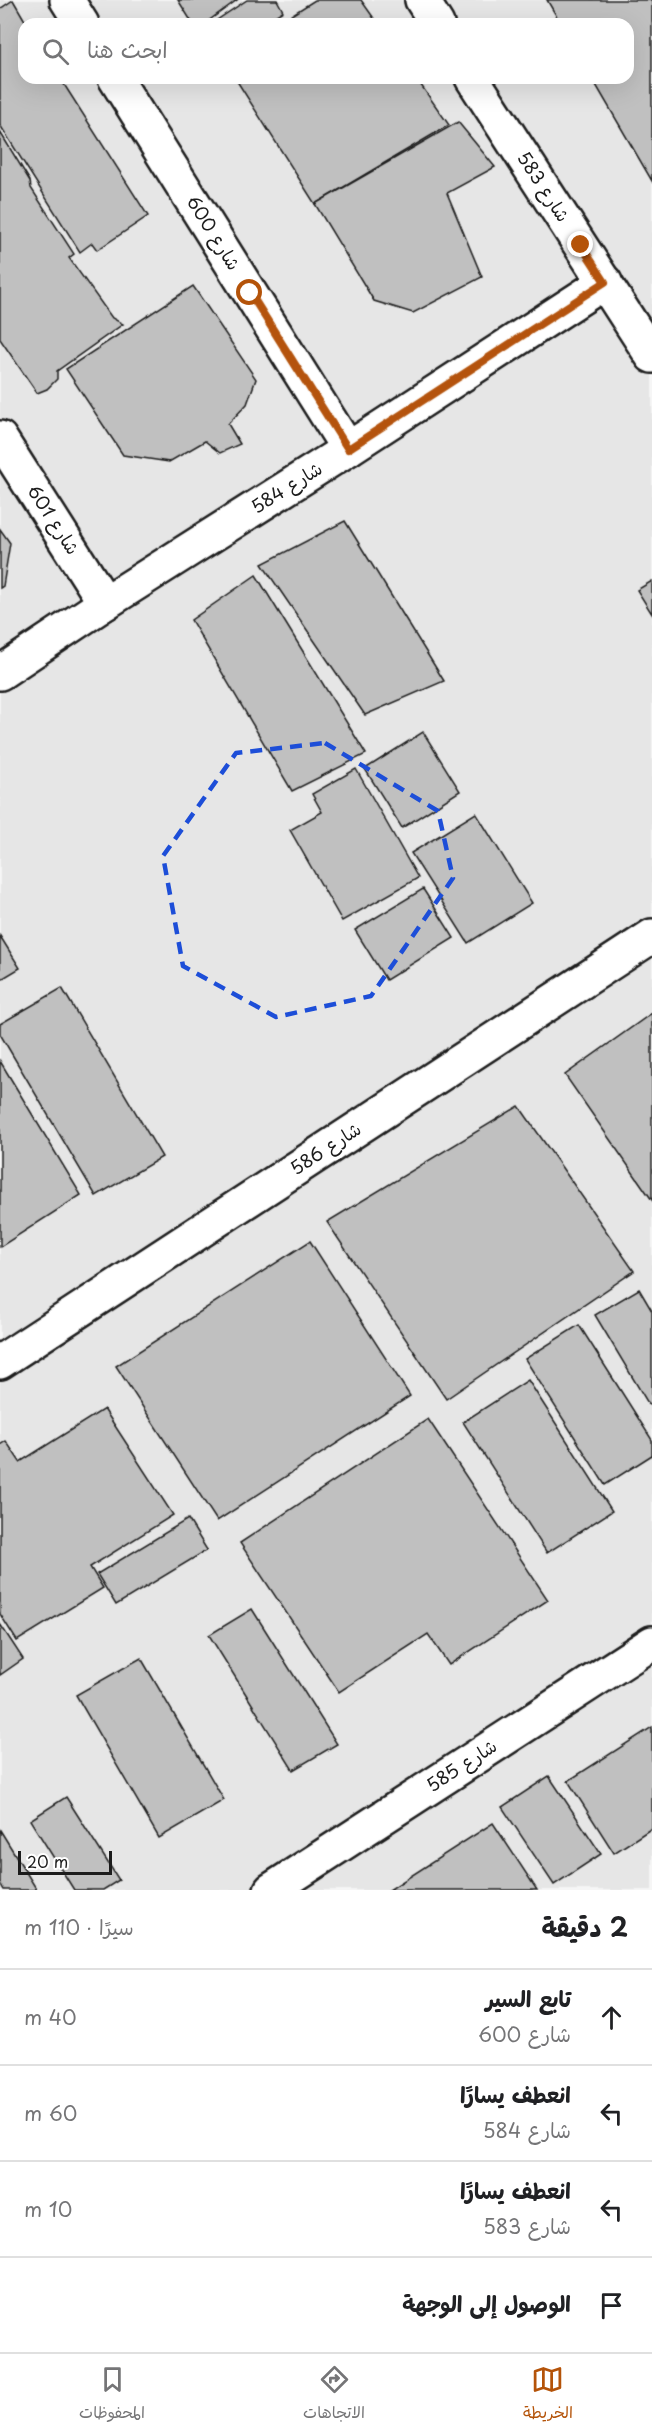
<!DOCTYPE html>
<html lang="ar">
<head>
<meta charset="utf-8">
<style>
	:root { --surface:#fff; --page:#f6f6f6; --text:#202124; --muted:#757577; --line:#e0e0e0; --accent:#b45309 }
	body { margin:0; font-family:"Playpen Sans","Playpen Sans Arabic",sans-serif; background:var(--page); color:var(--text); direction:rtl }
	.scale { position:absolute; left:18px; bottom:15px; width:94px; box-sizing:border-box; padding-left:6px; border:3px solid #1c1c1c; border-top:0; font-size:16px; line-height:21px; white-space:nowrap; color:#1c1c1c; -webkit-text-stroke:4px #fff; paint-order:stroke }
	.stop { position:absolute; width:18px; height:18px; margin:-14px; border:4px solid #b45309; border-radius:50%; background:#fff }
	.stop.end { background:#b45309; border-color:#fff; box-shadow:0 2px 6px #0008 }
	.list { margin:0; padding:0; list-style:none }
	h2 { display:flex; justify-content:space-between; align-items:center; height:78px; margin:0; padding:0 24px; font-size:26px }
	h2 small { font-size:20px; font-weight:400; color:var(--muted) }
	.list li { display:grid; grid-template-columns:39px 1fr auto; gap:18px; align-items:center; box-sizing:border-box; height:96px; padding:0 24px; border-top:2px solid var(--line) }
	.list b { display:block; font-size:22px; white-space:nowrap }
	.list p { margin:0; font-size:20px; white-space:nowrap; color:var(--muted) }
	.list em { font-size:20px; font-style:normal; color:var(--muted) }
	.icon { flex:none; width:33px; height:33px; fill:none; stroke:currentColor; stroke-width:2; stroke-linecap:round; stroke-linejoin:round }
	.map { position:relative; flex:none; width:652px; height:1890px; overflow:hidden; direction:ltr }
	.search { position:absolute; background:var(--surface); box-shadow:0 6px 24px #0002; left:18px; right:18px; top:18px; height:66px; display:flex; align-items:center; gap:15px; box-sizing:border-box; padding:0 21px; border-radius:18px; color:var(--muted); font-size:22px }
	.sheet { height:462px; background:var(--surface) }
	nav { display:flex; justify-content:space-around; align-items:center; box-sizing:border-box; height:84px; border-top:2px solid var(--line); background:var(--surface); font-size:16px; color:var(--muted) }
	nav a { display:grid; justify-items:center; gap:3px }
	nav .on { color:var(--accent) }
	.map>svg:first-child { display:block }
	.built { fill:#e6e6e6; fill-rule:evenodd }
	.building { fill:#c0c0c0; stroke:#1c1c1c; stroke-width:1.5 }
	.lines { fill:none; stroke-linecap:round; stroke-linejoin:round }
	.minor-casing { stroke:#1c1c1c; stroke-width:38 }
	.minor { stroke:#fff; stroke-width:33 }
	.route { stroke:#b45309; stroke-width:8 }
	.marked { fill:none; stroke:#1d4ed8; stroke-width:4.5; stroke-dasharray:12 8; stroke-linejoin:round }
	.labels { text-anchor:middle; stroke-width:6; stroke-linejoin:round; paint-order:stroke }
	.street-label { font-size:18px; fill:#1c1c1c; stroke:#fff }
</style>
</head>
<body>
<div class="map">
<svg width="652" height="1890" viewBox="0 0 652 1890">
	<rect width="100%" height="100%" fill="#f6f6f6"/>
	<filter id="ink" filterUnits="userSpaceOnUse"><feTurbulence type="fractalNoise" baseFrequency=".0167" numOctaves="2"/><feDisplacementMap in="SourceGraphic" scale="12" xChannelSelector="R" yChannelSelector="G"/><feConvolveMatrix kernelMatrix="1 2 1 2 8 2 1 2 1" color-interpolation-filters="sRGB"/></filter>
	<g filter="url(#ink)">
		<!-- built -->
		<path class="built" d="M0 0H652V1890H0ZM24 24H628V78H24Z"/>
		<!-- building -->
		<g class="building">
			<polygon points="13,0 27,24 24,24 24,78 60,78 148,216 97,250 92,243 80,252 0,125 0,9"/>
			<polygon points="178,0 237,0 204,24 193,24"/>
			<polygon points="247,0 277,0 283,11 262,24 211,24"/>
			<polygon points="315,0 361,0 378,24 277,24"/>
			<polygon points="547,0 652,0 652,181 592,78 628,78 628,24 561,24"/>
			<polygon points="235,78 416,78 449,125 315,204"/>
			<polygon points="458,122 495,167 447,193 482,277 413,313 374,301 315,204"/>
			<polygon points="0,132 30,181 31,188 74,254 69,258 112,318 123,324 57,371 57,379 47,389 37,393 0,339"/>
			<polygon points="193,286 256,379 247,404 228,424 240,444 220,453 205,441 169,462 123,455 66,369"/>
			<polygon points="345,521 444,681 365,715 262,564"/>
			<polygon points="0,529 10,543 3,586 0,588"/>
			<polygon points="256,575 366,754 292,791 191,620"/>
			<polygon points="652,581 652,614 637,590"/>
			<polygon points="423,732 460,791 402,828 365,769"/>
			<polygon points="356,769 418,878 342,921 290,830 322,812 312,794"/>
			<polygon points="476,813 532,903 468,943 411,853"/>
			<polygon points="423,889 454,938 386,980 355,930"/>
			<polygon points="0,936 20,968 0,980"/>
			<polygon points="62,988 162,1157 96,1196 0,1034 0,1024"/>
			<polygon points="652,1013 652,1200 565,1075"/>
			<polygon points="0,1061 81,1195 0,1247"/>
			<polygon points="519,1106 634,1271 446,1399 327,1222"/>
			<polygon points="310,1241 410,1396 217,1521 116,1366"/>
			<polygon points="639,1289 652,1311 652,1403 649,1405 595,1315"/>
			<polygon points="579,1325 652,1440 652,1455 605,1485 525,1359"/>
			<polygon points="528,1380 612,1511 547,1553 463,1422"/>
			<polygon points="104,1409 173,1515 90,1567 103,1588 17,1641 0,1614 0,1445 6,1441 20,1462"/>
			<polygon points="428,1419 548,1600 449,1665 428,1634 339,1692 240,1543"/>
			<polygon points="188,1519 207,1550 116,1605 97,1574"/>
			<polygon points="252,1609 337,1744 293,1770 209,1635"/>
			<polygon points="0,1624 23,1659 0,1675"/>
			<polygon points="141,1658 224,1800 159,1838 76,1695"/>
			<polygon points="652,1727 652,1828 614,1853 568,1781"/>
			<polygon points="549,1776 601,1854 554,1885 502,1807"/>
			<polygon points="66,1797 119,1880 103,1890 74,1890 30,1820"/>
			<polygon points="493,1823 537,1890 389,1890"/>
			<polygon points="0,1830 37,1890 4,1890 0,1883"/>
		</g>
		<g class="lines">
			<!-- minor casing -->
			<g class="minor-casing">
				<g id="minor">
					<polyline points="67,0 82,24"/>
					<polyline points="422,0 437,24"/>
					<polyline points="115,78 348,449"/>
					<polyline points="472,78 652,356"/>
					<polyline points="0,438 105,603"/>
					<polyline points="0,673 105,603 348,449 605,282"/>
					<polyline points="0,1362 652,936"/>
					<polyline points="271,1890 652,1643"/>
				</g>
			</g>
			<!-- minor -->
			<use href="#minor" class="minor"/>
		</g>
	</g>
	<g class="lines" filter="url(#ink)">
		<!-- route -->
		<polyline class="route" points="250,293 348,449 605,282 581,245"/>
	</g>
	<!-- marked area -->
	<path class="marked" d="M325 743 438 811 453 878 371 996 276 1017 183 966 163 856 236 753Z"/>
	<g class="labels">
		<!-- street labels -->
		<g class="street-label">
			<text transform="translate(543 187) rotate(57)" y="6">شارع 583</text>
			<text transform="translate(213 233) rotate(58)" y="6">شارع 600</text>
			<text transform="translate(287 488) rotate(-32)" y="6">شارع 584</text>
			<text transform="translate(53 520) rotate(57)" y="6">شارع 601</text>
			<text transform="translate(326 1149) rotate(-33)" y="6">شارع 586</text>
			<text transform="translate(462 1766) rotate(-33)" y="6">شارع 585</text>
		</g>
	</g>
</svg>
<div class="scale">20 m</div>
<div class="stop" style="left:250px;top:293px"></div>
<div class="stop end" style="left:581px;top:245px"></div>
<div class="search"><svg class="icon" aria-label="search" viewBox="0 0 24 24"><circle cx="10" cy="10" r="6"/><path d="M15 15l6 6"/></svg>ابحث هنا</div>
</div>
<section class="sheet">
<h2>2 دقيقة<small>سيرًا · 110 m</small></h2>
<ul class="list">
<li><svg class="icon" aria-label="ahead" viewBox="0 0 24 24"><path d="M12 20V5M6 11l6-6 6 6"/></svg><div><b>تابع السير</b><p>شارع 600</p></div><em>40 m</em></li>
<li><svg class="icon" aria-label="left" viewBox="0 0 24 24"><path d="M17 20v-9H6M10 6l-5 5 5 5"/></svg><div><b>انعطف يسارًا</b><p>شارع 584</p></div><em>60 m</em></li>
<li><svg class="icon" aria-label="left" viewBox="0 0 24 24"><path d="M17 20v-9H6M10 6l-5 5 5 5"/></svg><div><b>انعطف يسارًا</b><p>شارع 583</p></div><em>10 m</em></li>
<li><svg class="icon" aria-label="arrive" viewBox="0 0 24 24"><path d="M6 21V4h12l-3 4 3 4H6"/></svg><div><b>الوصول إلى الوجهة</b></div></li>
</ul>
</section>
<nav>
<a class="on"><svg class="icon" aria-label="map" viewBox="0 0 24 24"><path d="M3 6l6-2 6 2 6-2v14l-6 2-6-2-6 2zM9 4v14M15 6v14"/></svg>الخريطة</a>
<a><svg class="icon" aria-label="directions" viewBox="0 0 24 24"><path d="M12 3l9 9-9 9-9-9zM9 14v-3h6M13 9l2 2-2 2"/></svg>الاتجاهات</a>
<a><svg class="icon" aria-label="saved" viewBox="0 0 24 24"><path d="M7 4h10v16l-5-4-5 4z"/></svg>المحفوظات</a>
</nav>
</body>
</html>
